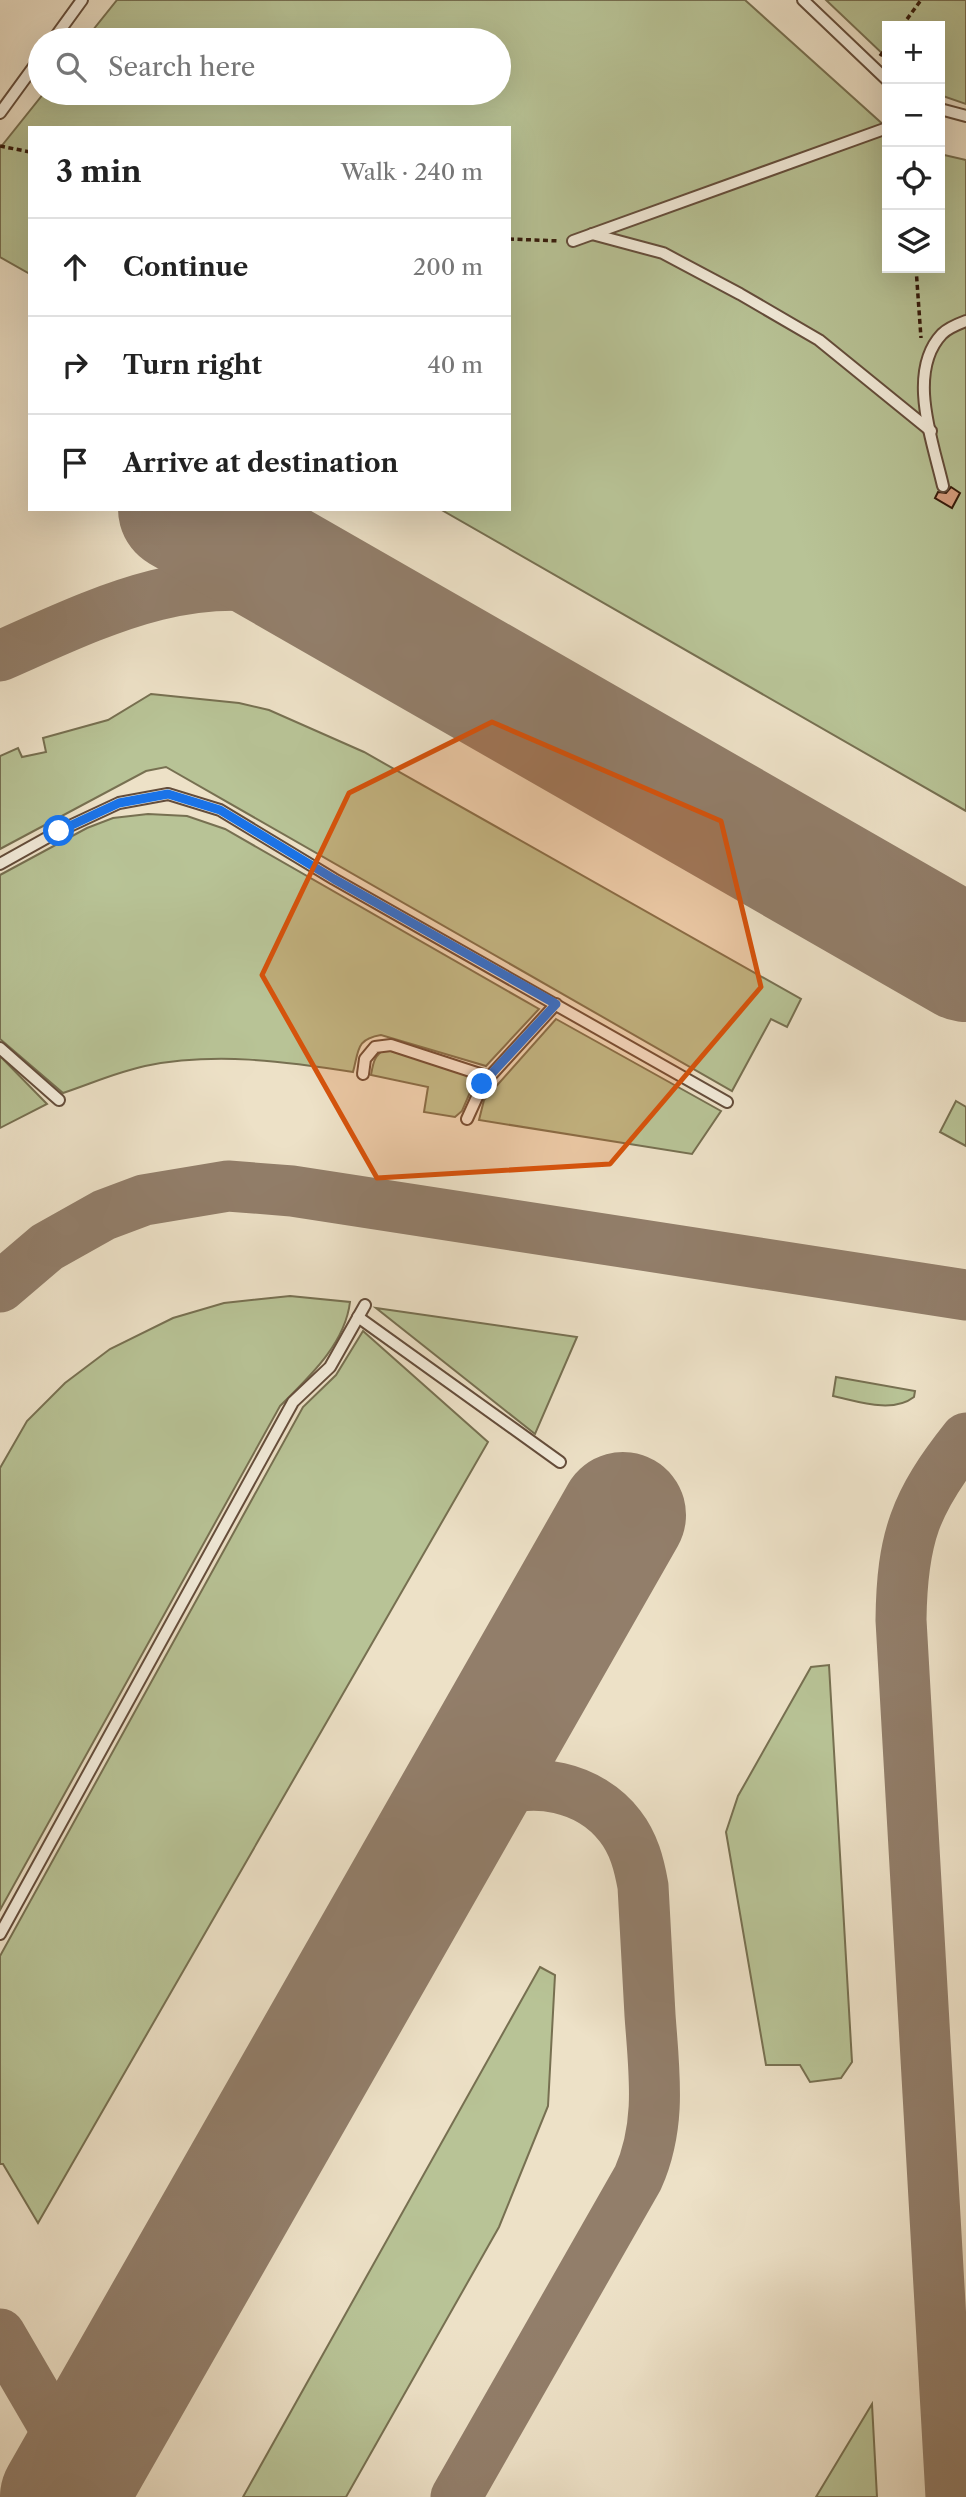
<!DOCTYPE html>
<html lang="en">
<head>
<meta charset="utf-8">
<style>
	:root { --surface:#fff; --page:#f6f6f6; --text:#222; --muted:#767676; --line:#e0e0e0 }
	body { margin:0; font-family:"Libre Caslon Text",serif; background:var(--page); color:var(--text) }
	.controls { position:absolute; right:21px; top:21px; display:grid; overflow:hidden; border-radius:0px; box-shadow:0 7px 28px #0002 }
	.controls button { width:63px; height:63px; display:grid; place-items:center; padding:0; border:0; border-bottom:2px solid var(--line); background:var(--surface); color:var(--text); font:35px sans-serif }
	.stop { position:absolute; width:21px; height:21px; margin:-16px; border:5px solid #1a73e8; border-radius:50%; background:#fff }
	.stop.end { background:#1a73e8; border-color:#fff; box-shadow:0 2px 7px #0008 }
	.list { margin:0; padding:0; list-style:none }
	h2 { display:flex; justify-content:space-between; align-items:center; height:91px; margin:0; padding:0 28px; font-size:30px }
	h2 small { font-size:23px; font-weight:400; color:var(--muted) }
	.list li { display:grid; grid-template-columns:46px 1fr auto; gap:21px; align-items:center; box-sizing:border-box; height:98px; padding:0 28px; border-top:2px solid var(--line) }
	.list b { display:block; font-size:26px; white-space:nowrap }
	.list em { font-size:23px; font-style:normal; color:var(--muted) }
	.icon { flex:none; width:38px; height:38px; fill:none; stroke:currentColor; stroke-width:2; stroke-linecap:round; stroke-linejoin:round }
	.map { position:relative; flex:none; width:966px; height:2497px; overflow:hidden }
	.search { position:absolute; background:var(--surface); box-shadow:0 7px 28px #0002; left:28px; top:28px; width:483px; height:77px; display:flex; align-items:center; gap:18px; box-sizing:border-box; padding:0 24px; border-radius:38px; color:var(--muted); font-size:26px }
	.panel { position:absolute; background:var(--surface); box-shadow:0 7px 28px #0002; left:28px; top:126px; width:483px; height:385px; border-radius:0px }
	.map>svg:first-child { display:block }
	.green { fill:#b8c396; stroke:#777051; stroke-width:2 }
	.lines { fill:none; stroke-linecap:round; stroke-linejoin:round }
	.taxiway { stroke:#927e6a; stroke-width:51 }
	.runway { stroke:#927e6a; stroke-width:126 }
	.building { fill:#d79f80; stroke:#361c0c; stroke-width:2 }
	.service-casing { stroke:#644d3b; stroke-width:14 }
	.path { stroke:#361c0c; stroke-width:3.5; stroke-dasharray:5 3.5; stroke-linecap:butt }
	.service { stroke:#f3ecdb; stroke-width:10 }
	.route { stroke:#1a73e8; stroke-width:9 }
	.marked { fill:#d6530c; fill-opacity:0.2; stroke:#d6530c; stroke-width:5; stroke-linejoin:round }
</style>
</head>
<body>
<div class="map">
<svg width="966" height="2497" viewBox="0 0 966 2497">
	<rect width="100%" height="100%" fill="#ede1c7"/>
	<filter id="stains"><feTurbulence type="fractalNoise" baseFrequency=".00286" numOctaves="4"/><feColorMatrix values="0 0 0 0 .2 0 0 0 0 .09 0 0 0 0 .02 0 0 0 .5 -.17"/></filter>
	<radialGradient id="worn" r=".72"><stop offset=".6" stop-color="#630" stop-opacity="0"/><stop offset="1" stop-color="#630" stop-opacity=".3"/></radialGradient>
	<!-- green -->
	<g class="green">
		<polygon points="117,0 745,0 887,128 887,268 940,268 940,154 966,160 966,811 440,509 509,509 509,128 30,128 30,274 0,257 0,148 44,93 499,93 499,40 85,40"/>
		<polygon points="826,0 966,0 966,104 940,95 940,26 887,26 887,58"/>
		<polygon points="151,694 239,703 269,710 364,752 801,999 787,1027 771,1019 732,1091 166,767 146,771 0,849 0,756 18,748 22,757 46,752 43,738 108,720"/>
		<path d="M148 814 187 816 225 829 539 1009 486 1066 381 1035C356 1039 359 1050 353 1072 285 1061 213 1052 145 1066 117 1072 90 1084 63 1093L0 1039V875L87 828 113 818Z"/>
		<polygon points="556,1019 721,1111 692,1154 479,1120 484,1100"/>
		<path d="M385 1049 472 1075 475 1081 462 1111 455 1117 424 1112 428 1087 371 1075C373 1064 374 1055 385 1049Z"/>
		<polygon points="0,1056 47,1104 0,1128"/>
		<polygon points="956,1101 966,1107 966,1146 940,1132"/>
		<path d="M290 1296 350 1302C345 1344 309 1377 280 1406L0 1910V1468L27 1421 65 1383 110 1349 173 1318 224 1303Z"/>
		<polygon points="376,1308 577,1337 535,1434"/>
		<polygon points="363,1331 488,1442 38,2223 3,2164 0,2164 0,1956 303,1407 336,1375"/>
		<path d="M836 1377 915 1391 914 1397C892 1414 857 1401 833 1396Z"/>
		<polygon points="829,1665 852,2062 841,2078 810,2082 800,2065 766,2065 726,1832 738,1796 811,1667"/>
		<polygon points="540,1967 555,1975 548,2106 499,2227 346,2497 243,2497"/>
		<polygon points="872,2404 877,2497 816,2497"/>
	</g>
	<g class="lines">
		<!-- taxiway -->
		<g class="taxiway">
			<path d="M0 656C98 613 188 566 299 593 335 602 369 621 403 636"/>
			<polyline points="0,1287 47,1247 104,1215 144,1200 228,1186 292,1191 966,1295"/>
			<path d="M445 1829C459 1818 472 1804 488 1796 532 1774 590 1787 620 1826 634 1844 639 1864 643 1886 645 1929 648 1972 650 2015 654 2072 662 2124 638 2178L456 2497"/>
			<polyline points="0,2334 95,2497"/>
			<path d="M951 2497 901 1620C902 1538 915 1502 966 1438"/>
		</g>
		<!-- runway -->
		<g class="runway">
			<polyline points="181,509 966,959"/>
			<polyline points="63,2497 623,1515"/>
		</g>
	</g>
	<!-- building -->
	<polygon class="building" points="951,487 960,493 952,508 935,498 938,492 946,493"/>
	<g class="lines">
		<!-- service casing -->
		<g class="service-casing">
			<g id="service">
				<polyline points="803,0 887,80"/>
				<polyline points="53,40 82,0"/>
				<polyline points="940,109 966,116"/>
				<polyline points="0,113 40,58"/>
				<polyline points="592,234 663,253 740,294 819,340 931,431"/>
				<polyline points="573,241 887,128"/>
				<path d="M943 486C933 442 906 372 942 334 948 328 958 324 966 321"/>
				<polyline points="0,864 59,831 119,803 168,794 220,810 334,879 727,1102"/>
				<polyline points="0,1048 59,1100"/>
				<polyline points="363,1074 365,1059 375,1047 391,1045 489,1077"/>
				<polyline points="467,1119 483,1084 556,1004"/>
				<polyline points="358,1317 560,1462"/>
				<polyline points="0,1934 293,1402 330,1367 365,1305"/>
			</g>
		</g>
		<!-- path -->
		<g class="path">
			<polyline points="902,26 921,0"/>
			<polyline points="880,56 887,47"/>
			<polyline points="0,146 30,152"/>
			<polyline points="509,239 560,241"/>
			<polyline points="916,268 921,338"/>
		</g>
		<!-- service -->
		<use href="#service" class="service"/>
	</g>
	<g class="lines">
		<!-- route -->
		<polyline class="route" points="59,831 119,803 168,794 220,810 334,879 556,1004 482,1084"/>
	</g>
	<!-- marked area -->
	<path class="marked" d="M492 722 721 821 761 987 610 1164 377 1178 262 975 349 793Z"/>
	<rect width="100%" height="100%" filter="url(#stains)"/>
	<rect width="100%" height="100%" fill="url(#worn)"/>
</svg>
<div class="controls">
<button>+</button>
<button>−</button>
<button><svg class="icon" aria-label="locate" viewBox="0 0 24 24"><circle cx="12" cy="12" r="6"/><path d="M12 2v4M12 18v4M2 12h4M18 12h4"/></svg></button>
<button><svg class="icon" aria-label="layers" viewBox="0 0 24 24"><path d="M12 4l9 5-9 5-9-5zM3 14l9 5 9-5"/></svg></button>
</div>
<div class="stop" style="left:59px;top:831px"></div>
<div class="stop end" style="left:482px;top:1084px"></div>
<div class="search"><svg class="icon" aria-label="search" viewBox="0 0 24 24"><circle cx="10" cy="10" r="6"/><path d="M15 15l6 6"/></svg>Search here</div>
<section class="panel">
<h2>3 min<small>Walk · 240 m</small></h2>
<ul class="list">
<li><svg class="icon" aria-label="ahead" viewBox="0 0 24 24"><path d="M12 20V5M6 11l6-6 6 6"/></svg><div><b>Continue</b></div><em>200 m</em></li>
<li><svg class="icon" aria-label="right" viewBox="0 0 24 24"><path d="M7 20v-9h11M14 6l5 5-5 5"/></svg><div><b>Turn right</b></div><em>40 m</em></li>
<li><svg class="icon" aria-label="arrive" viewBox="0 0 24 24"><path d="M6 21V4h12l-3 4 3 4H6"/></svg><div><b>Arrive at destination</b></div></li>
</ul>
</section>
</div>
</body>
</html>
